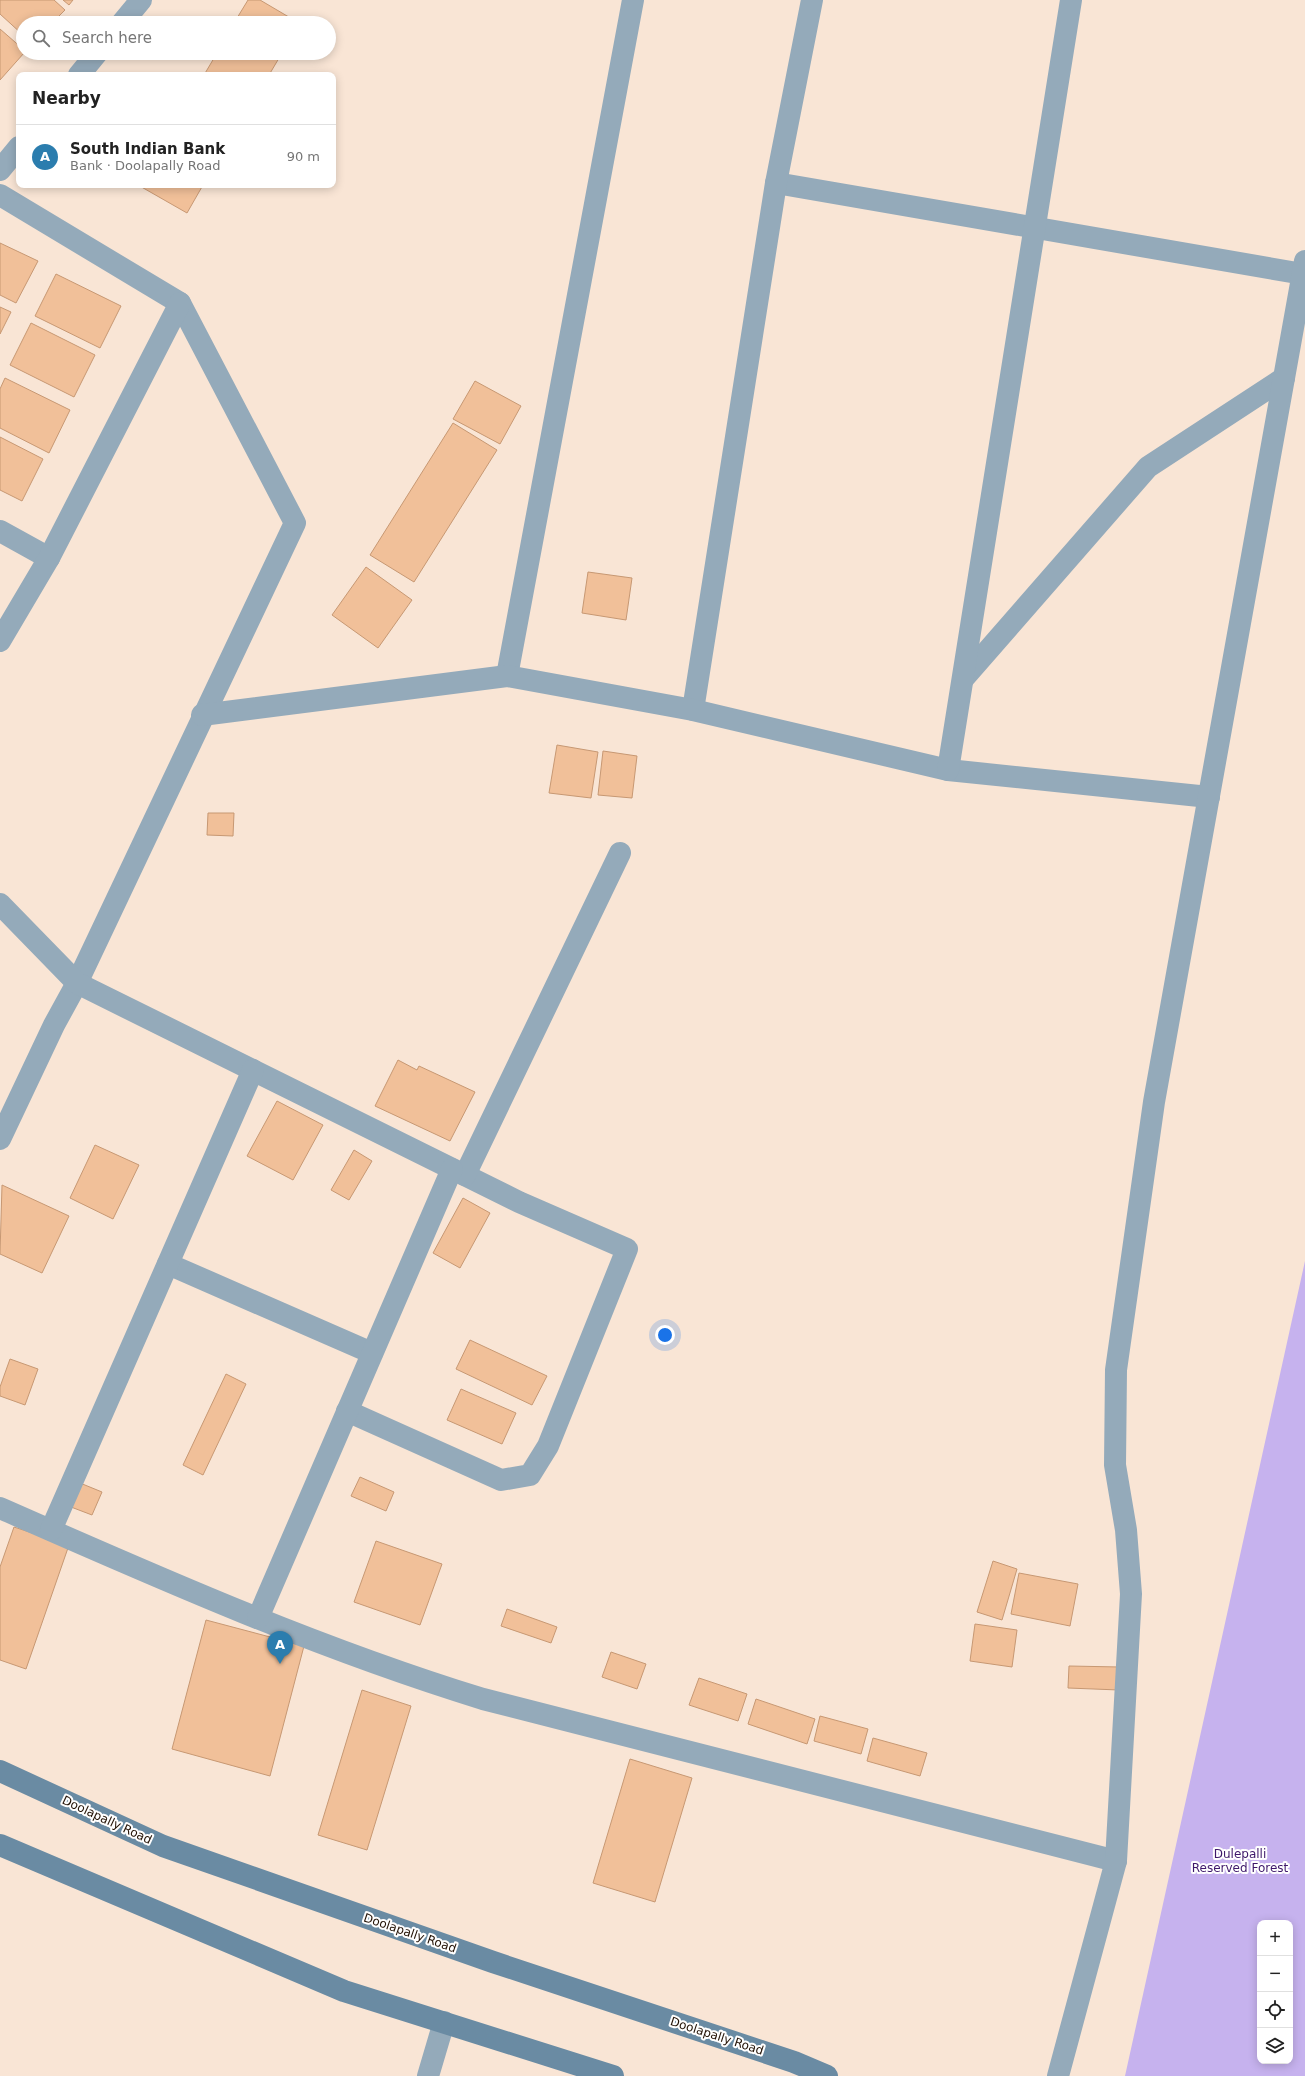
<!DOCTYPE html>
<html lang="en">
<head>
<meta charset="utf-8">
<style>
	:root { --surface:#fff; --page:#f6f6f6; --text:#222; --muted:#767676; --line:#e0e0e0; --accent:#2b7dae }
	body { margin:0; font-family:"DejaVu Sans",sans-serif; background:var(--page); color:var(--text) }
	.controls { position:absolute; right:12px; bottom:12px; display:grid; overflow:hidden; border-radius:8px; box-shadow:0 2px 10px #0003 }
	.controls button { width:36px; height:36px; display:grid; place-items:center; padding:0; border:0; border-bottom:1px solid var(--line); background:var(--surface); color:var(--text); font:20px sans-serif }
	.you { position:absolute; left:665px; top:1335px; width:14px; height:14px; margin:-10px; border:3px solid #fff; border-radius:50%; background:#1a73e8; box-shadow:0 0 0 6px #1a73e833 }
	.badge { display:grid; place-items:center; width:26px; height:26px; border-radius:50%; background:var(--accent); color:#fff; font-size:13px; font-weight:700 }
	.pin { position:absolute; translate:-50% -33px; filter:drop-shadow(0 1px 2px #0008) }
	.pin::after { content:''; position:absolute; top:21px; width:14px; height:12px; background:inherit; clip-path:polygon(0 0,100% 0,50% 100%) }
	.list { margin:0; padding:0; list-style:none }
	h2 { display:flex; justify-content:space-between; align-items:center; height:52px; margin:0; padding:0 16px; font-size:17px }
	h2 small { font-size:13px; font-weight:400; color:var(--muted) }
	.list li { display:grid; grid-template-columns:26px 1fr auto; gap:12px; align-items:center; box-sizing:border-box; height:64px; padding:0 16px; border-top:1px solid var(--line) }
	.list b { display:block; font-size:15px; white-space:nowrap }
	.list p { margin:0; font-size:13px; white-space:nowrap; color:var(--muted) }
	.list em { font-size:13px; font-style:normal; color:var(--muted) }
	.icon { flex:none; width:22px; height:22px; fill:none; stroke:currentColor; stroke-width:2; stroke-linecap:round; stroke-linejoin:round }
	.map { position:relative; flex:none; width:1305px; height:2076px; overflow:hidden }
	.search { position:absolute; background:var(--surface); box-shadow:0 2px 10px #0003; left:16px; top:16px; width:320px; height:44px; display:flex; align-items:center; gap:10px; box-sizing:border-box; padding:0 14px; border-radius:22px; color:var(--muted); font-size:15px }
	.panel { position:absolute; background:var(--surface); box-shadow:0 2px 10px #0003; left:16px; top:72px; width:320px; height:116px; border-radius:8px }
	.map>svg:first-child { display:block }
	.green { fill:#c6b2ee; fill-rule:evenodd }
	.building { fill:#f1c099; stroke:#c79873 }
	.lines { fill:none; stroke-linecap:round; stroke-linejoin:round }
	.street { stroke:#94aaba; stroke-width:22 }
	.secondary { stroke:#6a8ba3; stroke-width:22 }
	.labels { text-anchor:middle; stroke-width:4; stroke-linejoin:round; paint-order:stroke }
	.street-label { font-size:12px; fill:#221104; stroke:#fff }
	.park-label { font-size:12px; fill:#3e186a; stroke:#fff }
</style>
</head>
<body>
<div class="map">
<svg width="1305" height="2076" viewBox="0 0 1305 2076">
	<rect width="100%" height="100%" fill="#f9e5d5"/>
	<!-- green -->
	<path class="green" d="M1305 1261V2076H1125ZM1260 1923H1290V2061H1260Z"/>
	<!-- building -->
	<g class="building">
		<polygon points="0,0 54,0 65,10 52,23 23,23 23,35 0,14"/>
		<polygon points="63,0 73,0 69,5"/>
		<polygon points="248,0 260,0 299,23 234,23"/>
		<polygon points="0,29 23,49 24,53 0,80"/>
		<polygon points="217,53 282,53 269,75 204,75"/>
		<polygon points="138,185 203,185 187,213"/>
		<polygon points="0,243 38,261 16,303 0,295"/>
		<polygon points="56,274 121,306 100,348 35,316"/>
		<polygon points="0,307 11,312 0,334"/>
		<polygon points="31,323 95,355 74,397 10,365"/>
		<polygon points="5,378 70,410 49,453 0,428 0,389"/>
		<polygon points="475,381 521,406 500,444 453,419"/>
		<polygon points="453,423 497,450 414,582 370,555"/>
		<polygon points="0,437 43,459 22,501 0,490"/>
		<polygon points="366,567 412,600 378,648 332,615"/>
		<polygon points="588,572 632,578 626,620 582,613"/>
		<polygon points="557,745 598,752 591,798 549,793"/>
		<polygon points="603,751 637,756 632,798 598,795"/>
		<polygon points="208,813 234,813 233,836 207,835"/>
		<polygon points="398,1060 417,1070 419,1066 475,1092 450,1141 375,1106"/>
		<polygon points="277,1101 323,1125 293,1180 247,1156"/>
		<polygon points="95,1145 139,1165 113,1219 70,1198"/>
		<polygon points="354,1150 372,1161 349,1200 331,1190"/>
		<polygon points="2,1185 69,1216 42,1273 0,1254"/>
		<polygon points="463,1198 490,1213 460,1268 433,1253"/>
		<polygon points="470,1340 547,1376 532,1405 456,1369"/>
		<polygon points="10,1359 38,1369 25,1405 0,1396 0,1387"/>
		<polygon points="226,1374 246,1384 203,1475 183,1465"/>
		<polygon points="461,1389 516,1413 502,1444 447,1420"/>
		<polygon points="360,1477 394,1492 386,1511 351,1496"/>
		<polygon points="80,1483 102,1492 92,1515 71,1507"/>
		<polygon points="14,1527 69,1545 26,1669 0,1660 0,1567"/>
		<polygon points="376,1541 442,1564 420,1625 354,1602"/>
		<polygon points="993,1561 1017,1569 1002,1620 977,1612"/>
		<polygon points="1019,1573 1078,1584 1070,1626 1011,1614"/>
		<polygon points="507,1609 557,1627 551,1643 501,1626"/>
		<polygon points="206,1620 304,1646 270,1776 172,1749"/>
		<polygon points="975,1624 1017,1630 1012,1667 970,1661"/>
		<polygon points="611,1652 646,1664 637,1689 602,1677"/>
		<polygon points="1069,1666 1120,1667 1119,1690 1068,1688"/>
		<polygon points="699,1678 747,1694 738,1721 689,1705"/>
		<polygon points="362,1690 411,1706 367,1850 318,1835"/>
		<polygon points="756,1699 815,1719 807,1744 748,1724"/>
		<polygon points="820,1716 868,1729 861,1754 814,1741"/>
		<polygon points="873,1738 927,1753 920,1776 867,1761"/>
		<polygon points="630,1759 692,1778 655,1902 593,1883"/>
	</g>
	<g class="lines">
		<!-- street -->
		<g class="street">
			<polyline points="122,23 141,0"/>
			<polyline points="79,75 97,53"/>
			<polyline points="0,170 19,147"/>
			<polyline points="776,183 1303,274"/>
			<polyline points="0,195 180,303 295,523 77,983 54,1025 0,1139"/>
			<polyline points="0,531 49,558"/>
			<polyline points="0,641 49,558 180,303"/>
			<polyline points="507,676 633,0"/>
			<polyline points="963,679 1148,467 1284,378"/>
			<polyline points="693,710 776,183 812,0"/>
			<polyline points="202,715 507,676 693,710 948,770 1209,797"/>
			<polyline points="948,770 1071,0"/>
			<polyline points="0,904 77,983 519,1202 627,1249 548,1446 530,1475 501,1480 347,1411"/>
			<polyline points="465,1175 620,853"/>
			<polyline points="168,1264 372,1353"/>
			<path d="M0 1508C159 1578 317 1648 483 1699L1116 1861"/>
			<polyline points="51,1530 253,1070"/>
			<polyline points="258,1618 452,1169"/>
			<polyline points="428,2076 444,2022"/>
			<polyline points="1058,2076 1116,1861 1131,1594 1126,1530 1115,1465 1116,1370 1154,1102 1305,261"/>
		</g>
		<!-- secondary -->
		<g class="secondary">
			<polyline points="0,1771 163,1846 493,1962 794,2062 827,2076"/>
			<polyline points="0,1845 344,1991 613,2076"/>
		</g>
	</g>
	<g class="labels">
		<!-- street labels -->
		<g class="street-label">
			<text transform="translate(107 1820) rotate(25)" y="4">Doolapally Road</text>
			<text transform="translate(410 1933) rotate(19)" y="4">Doolapally Road</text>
			<text transform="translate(717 2036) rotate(18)" y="4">Doolapally Road</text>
		</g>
		<!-- park labels -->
		<g class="park-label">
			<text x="1240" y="1858">Dulepalli<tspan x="1240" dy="14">Reserved Forest</tspan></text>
		</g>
	</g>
</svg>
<div class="controls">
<button>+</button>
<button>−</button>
<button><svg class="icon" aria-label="locate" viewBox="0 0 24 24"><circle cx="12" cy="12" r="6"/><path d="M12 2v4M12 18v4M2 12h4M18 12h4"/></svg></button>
<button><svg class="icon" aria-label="layers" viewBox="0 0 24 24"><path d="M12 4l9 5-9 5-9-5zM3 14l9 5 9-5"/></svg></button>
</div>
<div class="you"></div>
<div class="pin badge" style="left:280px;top:1664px">A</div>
<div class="search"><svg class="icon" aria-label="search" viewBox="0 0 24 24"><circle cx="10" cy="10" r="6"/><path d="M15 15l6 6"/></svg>Search here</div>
<section class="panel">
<h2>Nearby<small></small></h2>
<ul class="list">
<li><span class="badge">A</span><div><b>South Indian Bank</b><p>Bank · Doolapally Road</p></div><em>90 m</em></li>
</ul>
</section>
</div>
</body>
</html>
